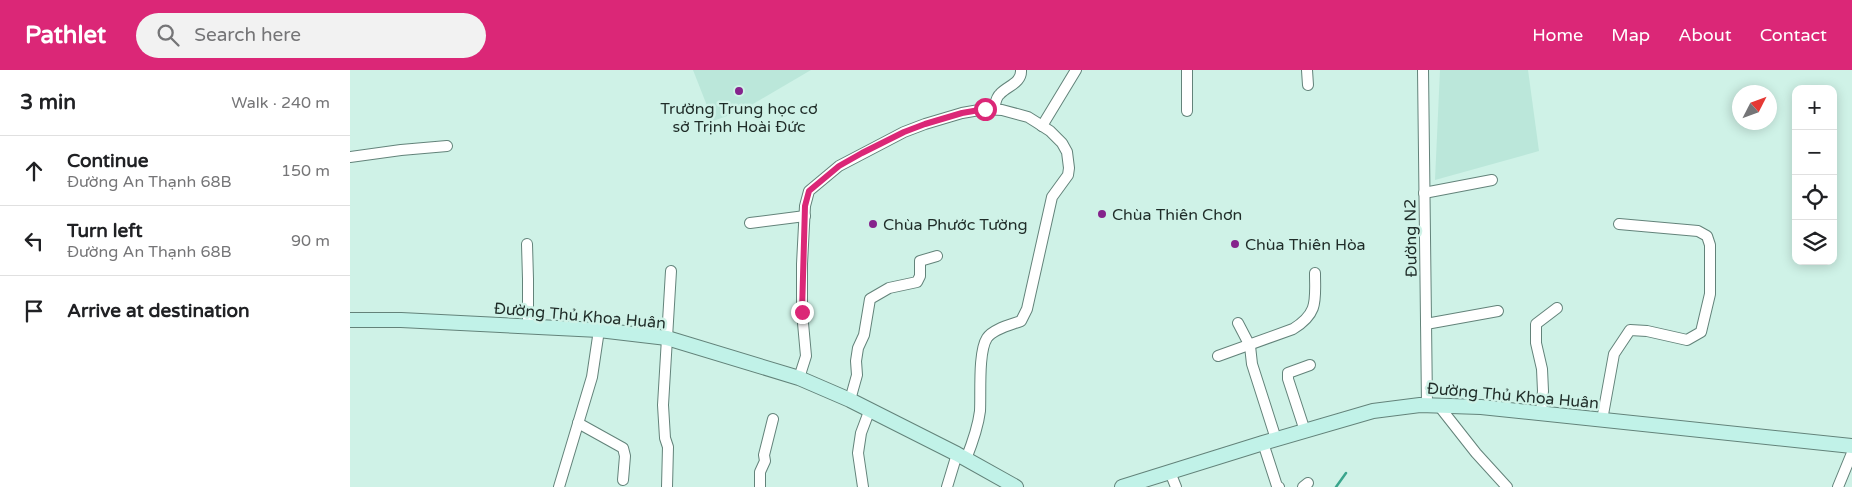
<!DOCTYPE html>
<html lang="en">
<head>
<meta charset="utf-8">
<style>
	:root { --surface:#fff; --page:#f2f2f2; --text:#202124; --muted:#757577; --line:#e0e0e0; --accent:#db2777 }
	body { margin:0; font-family:"Varela Round",sans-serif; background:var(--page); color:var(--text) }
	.controls { position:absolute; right:15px; top:15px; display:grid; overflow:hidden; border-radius:10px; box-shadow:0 2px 12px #0003 }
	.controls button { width:45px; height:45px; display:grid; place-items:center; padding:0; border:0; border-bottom:1px solid var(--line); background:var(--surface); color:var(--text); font:25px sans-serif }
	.compass { position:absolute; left:1382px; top:15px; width:45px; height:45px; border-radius:50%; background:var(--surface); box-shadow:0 2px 12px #0003; rotate:48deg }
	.stop { position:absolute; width:15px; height:15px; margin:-11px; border:4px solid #db2777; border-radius:50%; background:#fff }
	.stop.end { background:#db2777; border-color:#fff; box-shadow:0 1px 5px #0008 }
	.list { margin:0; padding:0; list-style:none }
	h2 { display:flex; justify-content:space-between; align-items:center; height:65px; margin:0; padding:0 20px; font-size:21px }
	h2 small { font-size:16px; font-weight:400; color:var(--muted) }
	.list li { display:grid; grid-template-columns:32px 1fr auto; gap:15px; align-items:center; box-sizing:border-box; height:70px; padding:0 20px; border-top:1px solid var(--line) }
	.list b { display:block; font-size:19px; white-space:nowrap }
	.list p { margin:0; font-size:16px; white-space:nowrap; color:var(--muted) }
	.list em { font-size:16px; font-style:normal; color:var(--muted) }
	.icon { flex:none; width:28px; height:28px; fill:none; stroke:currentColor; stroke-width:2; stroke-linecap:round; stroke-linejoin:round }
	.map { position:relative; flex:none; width:1502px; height:417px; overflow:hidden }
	header { display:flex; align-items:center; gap:30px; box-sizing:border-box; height:70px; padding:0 25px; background:var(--accent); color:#fff }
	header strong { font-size:24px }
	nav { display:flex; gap:28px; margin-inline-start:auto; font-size:18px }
	.search { width:350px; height:45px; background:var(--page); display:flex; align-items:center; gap:12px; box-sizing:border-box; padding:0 18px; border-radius:28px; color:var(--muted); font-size:19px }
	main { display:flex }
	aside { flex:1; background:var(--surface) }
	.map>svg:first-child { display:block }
	.built { fill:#bbe7da }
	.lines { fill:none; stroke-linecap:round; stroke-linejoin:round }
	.stream { stroke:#3aa58d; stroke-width:2.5 }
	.minor-casing { stroke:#63837a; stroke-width:12 }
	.secondary-casing { stroke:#63837a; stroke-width:16 }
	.minor { stroke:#fff; stroke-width:10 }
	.secondary { stroke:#c1f2e8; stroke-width:14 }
	.route { stroke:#db2777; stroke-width:6 }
	.poi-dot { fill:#85238c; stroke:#cff2e7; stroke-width:2 }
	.labels { text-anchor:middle; stroke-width:5; stroke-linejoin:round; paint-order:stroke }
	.poi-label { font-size:16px; fill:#1f2c28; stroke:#cff2e7; text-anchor:start }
	.street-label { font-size:16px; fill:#1f2c28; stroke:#cff2e7 }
</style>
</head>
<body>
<header>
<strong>Pathlet</strong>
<div class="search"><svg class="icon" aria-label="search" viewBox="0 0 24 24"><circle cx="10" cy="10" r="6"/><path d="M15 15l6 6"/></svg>Search here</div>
<nav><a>Home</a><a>Map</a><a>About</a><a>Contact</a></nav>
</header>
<main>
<aside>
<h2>3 min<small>Walk · 240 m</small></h2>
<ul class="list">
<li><svg class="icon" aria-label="ahead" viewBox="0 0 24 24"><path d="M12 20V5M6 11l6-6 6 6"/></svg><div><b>Continue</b><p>Đường An Thạnh 68B</p></div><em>150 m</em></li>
<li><svg class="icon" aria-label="left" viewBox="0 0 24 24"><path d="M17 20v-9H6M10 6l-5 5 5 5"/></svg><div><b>Turn left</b><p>Đường An Thạnh 68B</p></div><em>90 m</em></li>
<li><svg class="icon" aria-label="arrive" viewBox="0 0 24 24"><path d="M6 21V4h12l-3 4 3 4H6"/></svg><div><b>Arrive at destination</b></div></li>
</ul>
</aside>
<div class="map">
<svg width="1502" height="417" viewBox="0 0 1502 417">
	<rect width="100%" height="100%" fill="#cff2e7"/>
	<!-- built -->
	<g class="built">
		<polygon points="343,0 461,0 391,41 363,51"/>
		<polygon points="1090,0 1178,0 1189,81 1085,110"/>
	</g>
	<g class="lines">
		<!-- stream -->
		<polyline class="stream" points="986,417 996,403"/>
		<!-- minor casing -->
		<g class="minor-casing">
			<g id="minor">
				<polyline points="837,0 837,41"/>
				<polyline points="957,0 958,15"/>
				<polyline points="1073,0 1077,335"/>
				<path d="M644 39C645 35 646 27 650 24 657 16 672 13 671 0"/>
				<polyline points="692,56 726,0"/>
				<polyline points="0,87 51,80 97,76"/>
				<polyline points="1074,123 1142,110"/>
				<polyline points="400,153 455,146"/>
				<polyline points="177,174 178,209 178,257"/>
				<polyline points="888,253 900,276 902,294 926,369"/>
				<polyline points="1076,254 1148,241"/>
				<path d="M868 286 943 259C969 243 965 230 965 203"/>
				<path d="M449 308 456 286 452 242V194L455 136 459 121 489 96 554 62 575 54 612 43 635 39 652 40 678 47 686 52 700 61 712 73 717 82 719 98 718 105 702 127 677 239 671 251C660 255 643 259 637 268 628 282 631 323 630 341 628 357 622 374 616 389"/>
				<polyline points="500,330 507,305 506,291 508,278 514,265 520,229 539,218 567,212 570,206 570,191 587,186"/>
				<polyline points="1089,336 1126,383 1157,417"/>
				<polyline points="1191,344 1193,321 1192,299 1186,273 1186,254 1207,238"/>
				<polyline points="1252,350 1264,284 1280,260 1297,261 1337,270 1351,262 1360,224 1360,175 1357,166 1348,161 1269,154"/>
				<polyline points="228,353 273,378 275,386 273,410"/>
				<polyline points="955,361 938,309 938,303 960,295"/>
				<polyline points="913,373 927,416 929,417"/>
				<polyline points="820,402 826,417"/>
				<polyline points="209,417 242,307 249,260"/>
				<polyline points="317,417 318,377 315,368 313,335 321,201"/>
				<polyline points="410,417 410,402 415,391 414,385 423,349"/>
				<polyline points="513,417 508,383 511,363 520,339"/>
				<polyline points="597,417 607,384"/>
				<polyline points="953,417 958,413"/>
				<polyline points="1488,417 1502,383"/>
			</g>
		</g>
		<!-- secondary casing -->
		<g class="secondary-casing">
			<g id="secondary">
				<polyline points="0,250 51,250 249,260 317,268 449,308 500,330 607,384 666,417"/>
				<polyline points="772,417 913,373 1023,341 1070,335 1131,337 1502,376"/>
			</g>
		</g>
		<!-- minor -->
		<use href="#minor" class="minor"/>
		<!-- secondary -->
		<use href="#secondary" class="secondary"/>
	</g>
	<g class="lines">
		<!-- route -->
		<polyline class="route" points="452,242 455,136 459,121 489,96 512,83 554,62 575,54 612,43 635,39"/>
	</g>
	<!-- markers -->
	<g class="poi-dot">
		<circle cx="389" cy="21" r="5"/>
		<circle cx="752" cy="144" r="5"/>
		<circle cx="523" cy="154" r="5"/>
		<circle cx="885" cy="174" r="5"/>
	</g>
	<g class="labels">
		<!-- poi labels -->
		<g class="poi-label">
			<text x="389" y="44" text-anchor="middle">Trường Trung học cơ<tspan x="389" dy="18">sở Trịnh Hoài Đức</tspan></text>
			<text x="762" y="150">Chùa Thiên Chơn</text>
			<text x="533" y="160">Chùa Phước Tường</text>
			<text x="895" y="180">Chùa Thiên Hòa</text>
		</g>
		<!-- street labels -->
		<g class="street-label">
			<text transform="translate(1060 168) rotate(-91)" y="6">Đường N2</text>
			<text transform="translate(230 245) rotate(5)" y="6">Đường Thủ Khoa Huân</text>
			<text transform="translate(1163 325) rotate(5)" y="6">Đường Thủ Khoa Huân</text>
		</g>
	</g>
</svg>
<div class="controls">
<button>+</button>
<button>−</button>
<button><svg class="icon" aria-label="locate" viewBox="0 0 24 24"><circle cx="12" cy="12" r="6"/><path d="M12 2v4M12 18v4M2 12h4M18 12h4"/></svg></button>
<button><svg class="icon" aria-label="layers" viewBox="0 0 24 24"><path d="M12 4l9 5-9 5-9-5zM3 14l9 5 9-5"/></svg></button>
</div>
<svg class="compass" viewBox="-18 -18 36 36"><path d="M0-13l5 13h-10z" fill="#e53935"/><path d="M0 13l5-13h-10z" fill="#757577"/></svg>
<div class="stop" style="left:635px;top:39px"></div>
<div class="stop end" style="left:452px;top:242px"></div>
</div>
</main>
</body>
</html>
